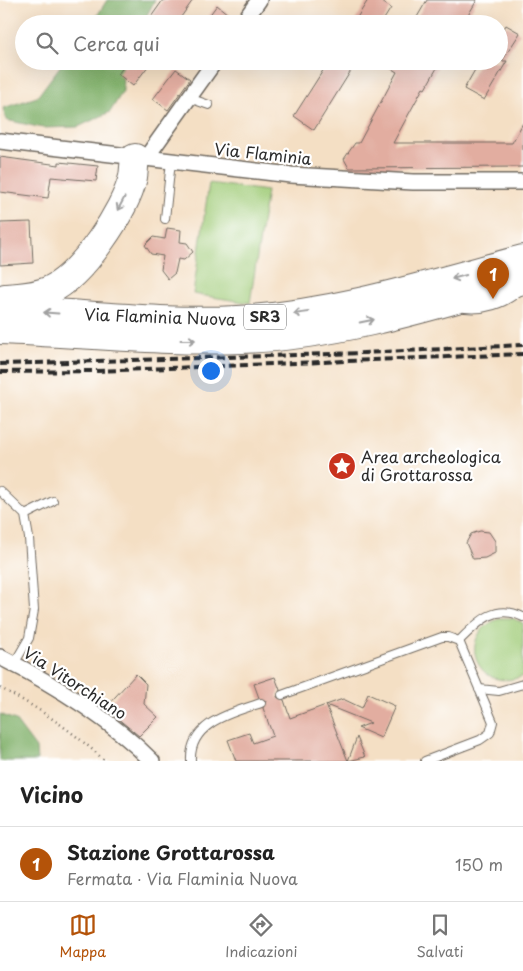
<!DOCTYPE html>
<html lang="it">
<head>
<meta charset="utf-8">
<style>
	:root { --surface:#fff; --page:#f2f2f2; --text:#222; --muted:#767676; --line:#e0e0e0; --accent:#b45309 }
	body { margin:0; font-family:"Playpen Sans",sans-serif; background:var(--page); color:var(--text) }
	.you { position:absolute; left:210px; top:370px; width:18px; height:18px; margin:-12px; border:4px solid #fff; border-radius:50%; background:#1a73e8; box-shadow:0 0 0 8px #1a73e833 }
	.badge { display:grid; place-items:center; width:32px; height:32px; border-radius:50%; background:var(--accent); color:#fff; font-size:16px; font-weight:700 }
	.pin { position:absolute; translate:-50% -41px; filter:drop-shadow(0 1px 2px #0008) }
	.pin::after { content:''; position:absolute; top:26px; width:18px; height:15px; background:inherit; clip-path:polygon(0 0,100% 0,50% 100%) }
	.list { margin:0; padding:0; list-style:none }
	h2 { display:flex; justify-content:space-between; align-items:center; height:65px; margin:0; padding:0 20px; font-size:21px }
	h2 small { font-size:16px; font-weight:400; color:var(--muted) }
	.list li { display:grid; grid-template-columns:32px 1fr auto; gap:15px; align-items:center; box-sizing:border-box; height:75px; padding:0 20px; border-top:1px solid var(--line) }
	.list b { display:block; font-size:19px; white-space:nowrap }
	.list p { margin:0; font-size:16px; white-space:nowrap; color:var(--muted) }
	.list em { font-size:16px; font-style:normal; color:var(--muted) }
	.icon { flex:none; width:28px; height:28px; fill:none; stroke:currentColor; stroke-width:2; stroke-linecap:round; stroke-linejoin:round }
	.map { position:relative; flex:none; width:523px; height:761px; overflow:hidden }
	.search { position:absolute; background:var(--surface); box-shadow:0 5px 20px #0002; left:15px; right:15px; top:15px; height:55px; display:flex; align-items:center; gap:12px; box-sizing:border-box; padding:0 18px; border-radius:28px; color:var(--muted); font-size:19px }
	.sheet { height:140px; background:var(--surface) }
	nav { display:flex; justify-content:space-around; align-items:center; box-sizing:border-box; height:70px; border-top:1px solid var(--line); background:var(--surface); font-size:14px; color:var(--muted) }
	nav a { display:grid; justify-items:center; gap:2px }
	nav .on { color:var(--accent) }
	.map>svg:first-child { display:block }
	.green { fill:#a1cc79; stroke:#667c52 }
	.forest { fill:#80b069; stroke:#566e4a }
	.building { fill:#e2ada0 }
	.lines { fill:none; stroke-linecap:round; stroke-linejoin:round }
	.lane-casing { stroke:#716a61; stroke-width:10 }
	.street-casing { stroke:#716a61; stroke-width:18 }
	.highway-casing { stroke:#716a61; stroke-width:30 }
	.path { stroke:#716a61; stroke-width:2.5; stroke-dasharray:1 4; stroke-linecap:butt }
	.lane { stroke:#fff; stroke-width:8 }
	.street { stroke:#fff; stroke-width:15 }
	.highway { stroke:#fff; stroke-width:28 }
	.rail { stroke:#2b2b2b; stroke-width:4; stroke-dasharray:8 4; stroke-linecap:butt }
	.oneway { stroke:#a0a0a0 }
	.labels { text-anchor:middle; stroke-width:4.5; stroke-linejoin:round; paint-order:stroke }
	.shield { fill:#fff; stroke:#6b6b6b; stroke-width:1 }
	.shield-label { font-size:15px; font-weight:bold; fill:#2b2b2b }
	.street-label { font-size:16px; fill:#2b2b2b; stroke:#fff }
	.poi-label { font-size:16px; fill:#2b2b2b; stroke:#fff; text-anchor:start }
</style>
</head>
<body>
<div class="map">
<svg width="523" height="761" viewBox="0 0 523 761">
	<rect width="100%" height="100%" fill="#fff"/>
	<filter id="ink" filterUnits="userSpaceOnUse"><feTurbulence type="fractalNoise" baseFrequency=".02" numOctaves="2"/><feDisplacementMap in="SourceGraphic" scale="10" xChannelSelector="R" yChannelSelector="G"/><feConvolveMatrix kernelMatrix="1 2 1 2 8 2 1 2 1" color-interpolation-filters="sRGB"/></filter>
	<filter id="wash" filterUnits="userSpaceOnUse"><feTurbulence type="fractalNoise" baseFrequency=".0096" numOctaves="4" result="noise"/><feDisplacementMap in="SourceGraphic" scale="20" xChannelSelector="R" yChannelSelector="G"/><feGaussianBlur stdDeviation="1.12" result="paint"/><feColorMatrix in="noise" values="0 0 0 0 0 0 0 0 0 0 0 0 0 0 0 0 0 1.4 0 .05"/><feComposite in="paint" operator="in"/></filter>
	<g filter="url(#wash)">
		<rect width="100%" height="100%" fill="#f4dfc4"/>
		<!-- green -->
		<g class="green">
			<polygon points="209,183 267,191 250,303 193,294"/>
			<path d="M502 618H512L523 623V676C476 696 453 632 502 618Z"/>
		</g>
		<!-- forest -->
		<g class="forest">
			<polygon points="107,0 155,0 142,24 92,24"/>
			<polygon points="64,61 122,61 123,91 110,112 78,127 43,128 6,120 3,108 37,97"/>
			<polygon points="0,714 15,720 36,748 37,761 0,761"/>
		</g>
		<g id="blocks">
			<!-- building -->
			<g class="building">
				<polygon points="163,0 193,0 176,24 146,24"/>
				<polygon points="368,0 379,0 391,8 381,24 353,24"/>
				<polygon points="427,0 477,0 463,24 413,24"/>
				<polygon points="217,5 234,19 233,24 203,24"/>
				<polygon points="506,25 520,33 502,61 507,61 484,100 464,89 480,61 499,61 499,37"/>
				<polygon points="128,61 152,61 133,86 118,74"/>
				<polygon points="329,61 357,61 314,130 294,116"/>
				<polygon points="378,61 441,61 425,89 423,88 393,143 512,143 523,123 523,167 349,168 344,159 355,143 359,143 397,72"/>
				<polygon points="176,69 190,79 168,110 153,99"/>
				<polygon points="0,157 59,165 59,162 98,166 96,181 51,177 48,198 0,192"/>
				<polygon points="31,222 33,263 0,265 0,223"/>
				<polygon points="167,228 181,230 180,242 187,243 193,252 184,260 178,259 175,273 168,279 161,270 163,256 151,254 145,245 153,237 165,239"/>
				<polygon points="480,531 489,532 495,541 495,553 485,558 473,559 466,543 471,534"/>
				<polygon points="136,674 146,684 144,704 158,717 139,736 105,708"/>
				<polygon points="275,677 280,690 277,697 284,700 290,718 326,705 348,761 236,761 228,740 249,733 253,743 273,736 263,708 266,701 259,698 254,684"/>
				<polygon points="368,694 395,706 381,738 358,728 371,723 326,705 343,699 362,708"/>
				<polygon points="357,737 365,757 348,761"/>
			</g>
		</g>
	</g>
	<g filter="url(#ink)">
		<use href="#blocks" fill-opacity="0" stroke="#716a61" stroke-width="1"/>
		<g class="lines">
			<!-- lane casing -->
			<g class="lane-casing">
				<g id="lane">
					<polyline points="189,98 209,105"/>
					<polyline points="165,219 171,161"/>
					<path d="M465 308C484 310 504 304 519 291"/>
					<polyline points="0,491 25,515 29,538 34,610 29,638 14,664"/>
					<polyline points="25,515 53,501"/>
					<path d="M459 641C478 622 495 603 523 617"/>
					<polyline points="479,689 499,691 523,684"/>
					<polyline points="282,695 442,637 448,637 459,641 493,722 490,733 480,740 425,761"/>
					<path d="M191 761C189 722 232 713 261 703"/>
				</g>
			</g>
			<!-- street casing -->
			<g class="street-casing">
				<g id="street">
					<polyline points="242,24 259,0"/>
					<polyline points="0,141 291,175 413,182 523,182"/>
					<polyline points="146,158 215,61"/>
					<path d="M0 657C54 684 109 718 152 761"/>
				</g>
			</g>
			<!-- highway casing -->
			<g class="highway-casing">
				<g id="highway">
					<path d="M5 298C20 297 36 296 50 290 82 275 125 211 133 177 134 171 134 164 135 158"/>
					<path d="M0 310C79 313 159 324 238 320 336 314 430 284 523 259"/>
					<path d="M0 330C81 333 161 342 242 339 337 336 432 306 523 280"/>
				</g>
			</g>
			<!-- path -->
			<path class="path" d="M0 688C38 707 74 732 105 761"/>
			<!-- lane -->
			<use href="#lane" class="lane"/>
			<!-- street -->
			<use href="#street" class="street"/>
			<!-- highway -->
			<use href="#highway" class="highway"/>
			<!-- rail -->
			<g class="rail">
				<polyline points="0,364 364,353 523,345"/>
				<polyline points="0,372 95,371 523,354"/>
			</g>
		</g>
		<!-- one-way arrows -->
		<defs><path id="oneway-shaft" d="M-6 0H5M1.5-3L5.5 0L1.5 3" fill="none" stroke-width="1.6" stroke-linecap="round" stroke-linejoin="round" transform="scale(1.25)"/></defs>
		<g class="oneway">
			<use href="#oneway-shaft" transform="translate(121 204) rotate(118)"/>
			<use href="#oneway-shaft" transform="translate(459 277) rotate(165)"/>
			<use href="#oneway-shaft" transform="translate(51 313) rotate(-176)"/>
			<use href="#oneway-shaft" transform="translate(301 313) rotate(172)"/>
			<use href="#oneway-shaft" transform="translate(367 321) rotate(-12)"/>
			<use href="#oneway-shaft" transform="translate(188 340)"/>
		</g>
	</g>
	<!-- icons -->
	<defs>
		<g id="sight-disc" transform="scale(1.4375)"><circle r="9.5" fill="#c8321e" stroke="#fff"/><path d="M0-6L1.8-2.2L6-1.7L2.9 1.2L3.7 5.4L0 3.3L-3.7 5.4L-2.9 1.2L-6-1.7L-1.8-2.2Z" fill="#fff"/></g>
	</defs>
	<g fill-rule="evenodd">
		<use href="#sight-disc" x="342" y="466"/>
	</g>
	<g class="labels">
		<!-- shield labels -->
		<rect class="shield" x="244" y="304.5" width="42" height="25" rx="4"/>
		<g class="shield-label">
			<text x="265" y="322">SR3</text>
		</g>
		<!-- street labels -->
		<g class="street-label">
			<text transform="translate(263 154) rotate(6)" y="6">Via Flaminia</text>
			<text transform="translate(160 317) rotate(2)" y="6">Via Flaminia Nuova</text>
			<text transform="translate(75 683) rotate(33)" y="6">Via Vitorchiano</text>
		</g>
		<!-- poi labels -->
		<g class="poi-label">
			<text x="361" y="463">Area archeologica<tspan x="361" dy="18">di Grottarossa</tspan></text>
		</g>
	</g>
</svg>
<div class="you"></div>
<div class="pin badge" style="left:493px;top:299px">1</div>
<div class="search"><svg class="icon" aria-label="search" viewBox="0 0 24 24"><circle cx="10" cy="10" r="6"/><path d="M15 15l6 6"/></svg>Cerca qui</div>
</div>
<section class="sheet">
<h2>Vicino<small></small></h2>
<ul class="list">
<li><span class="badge">1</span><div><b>Stazione Grottarossa</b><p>Fermata · Via Flaminia Nuova</p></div><em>150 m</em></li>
</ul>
</section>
<nav>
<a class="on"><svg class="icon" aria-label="map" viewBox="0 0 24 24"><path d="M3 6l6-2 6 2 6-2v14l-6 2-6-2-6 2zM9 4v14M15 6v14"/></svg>Mappa</a>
<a><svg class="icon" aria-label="directions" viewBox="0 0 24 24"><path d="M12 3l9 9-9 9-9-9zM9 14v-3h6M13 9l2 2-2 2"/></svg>Indicazioni</a>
<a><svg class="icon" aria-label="saved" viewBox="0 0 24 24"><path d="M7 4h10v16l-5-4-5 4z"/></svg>Salvati</a>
</nav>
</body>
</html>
